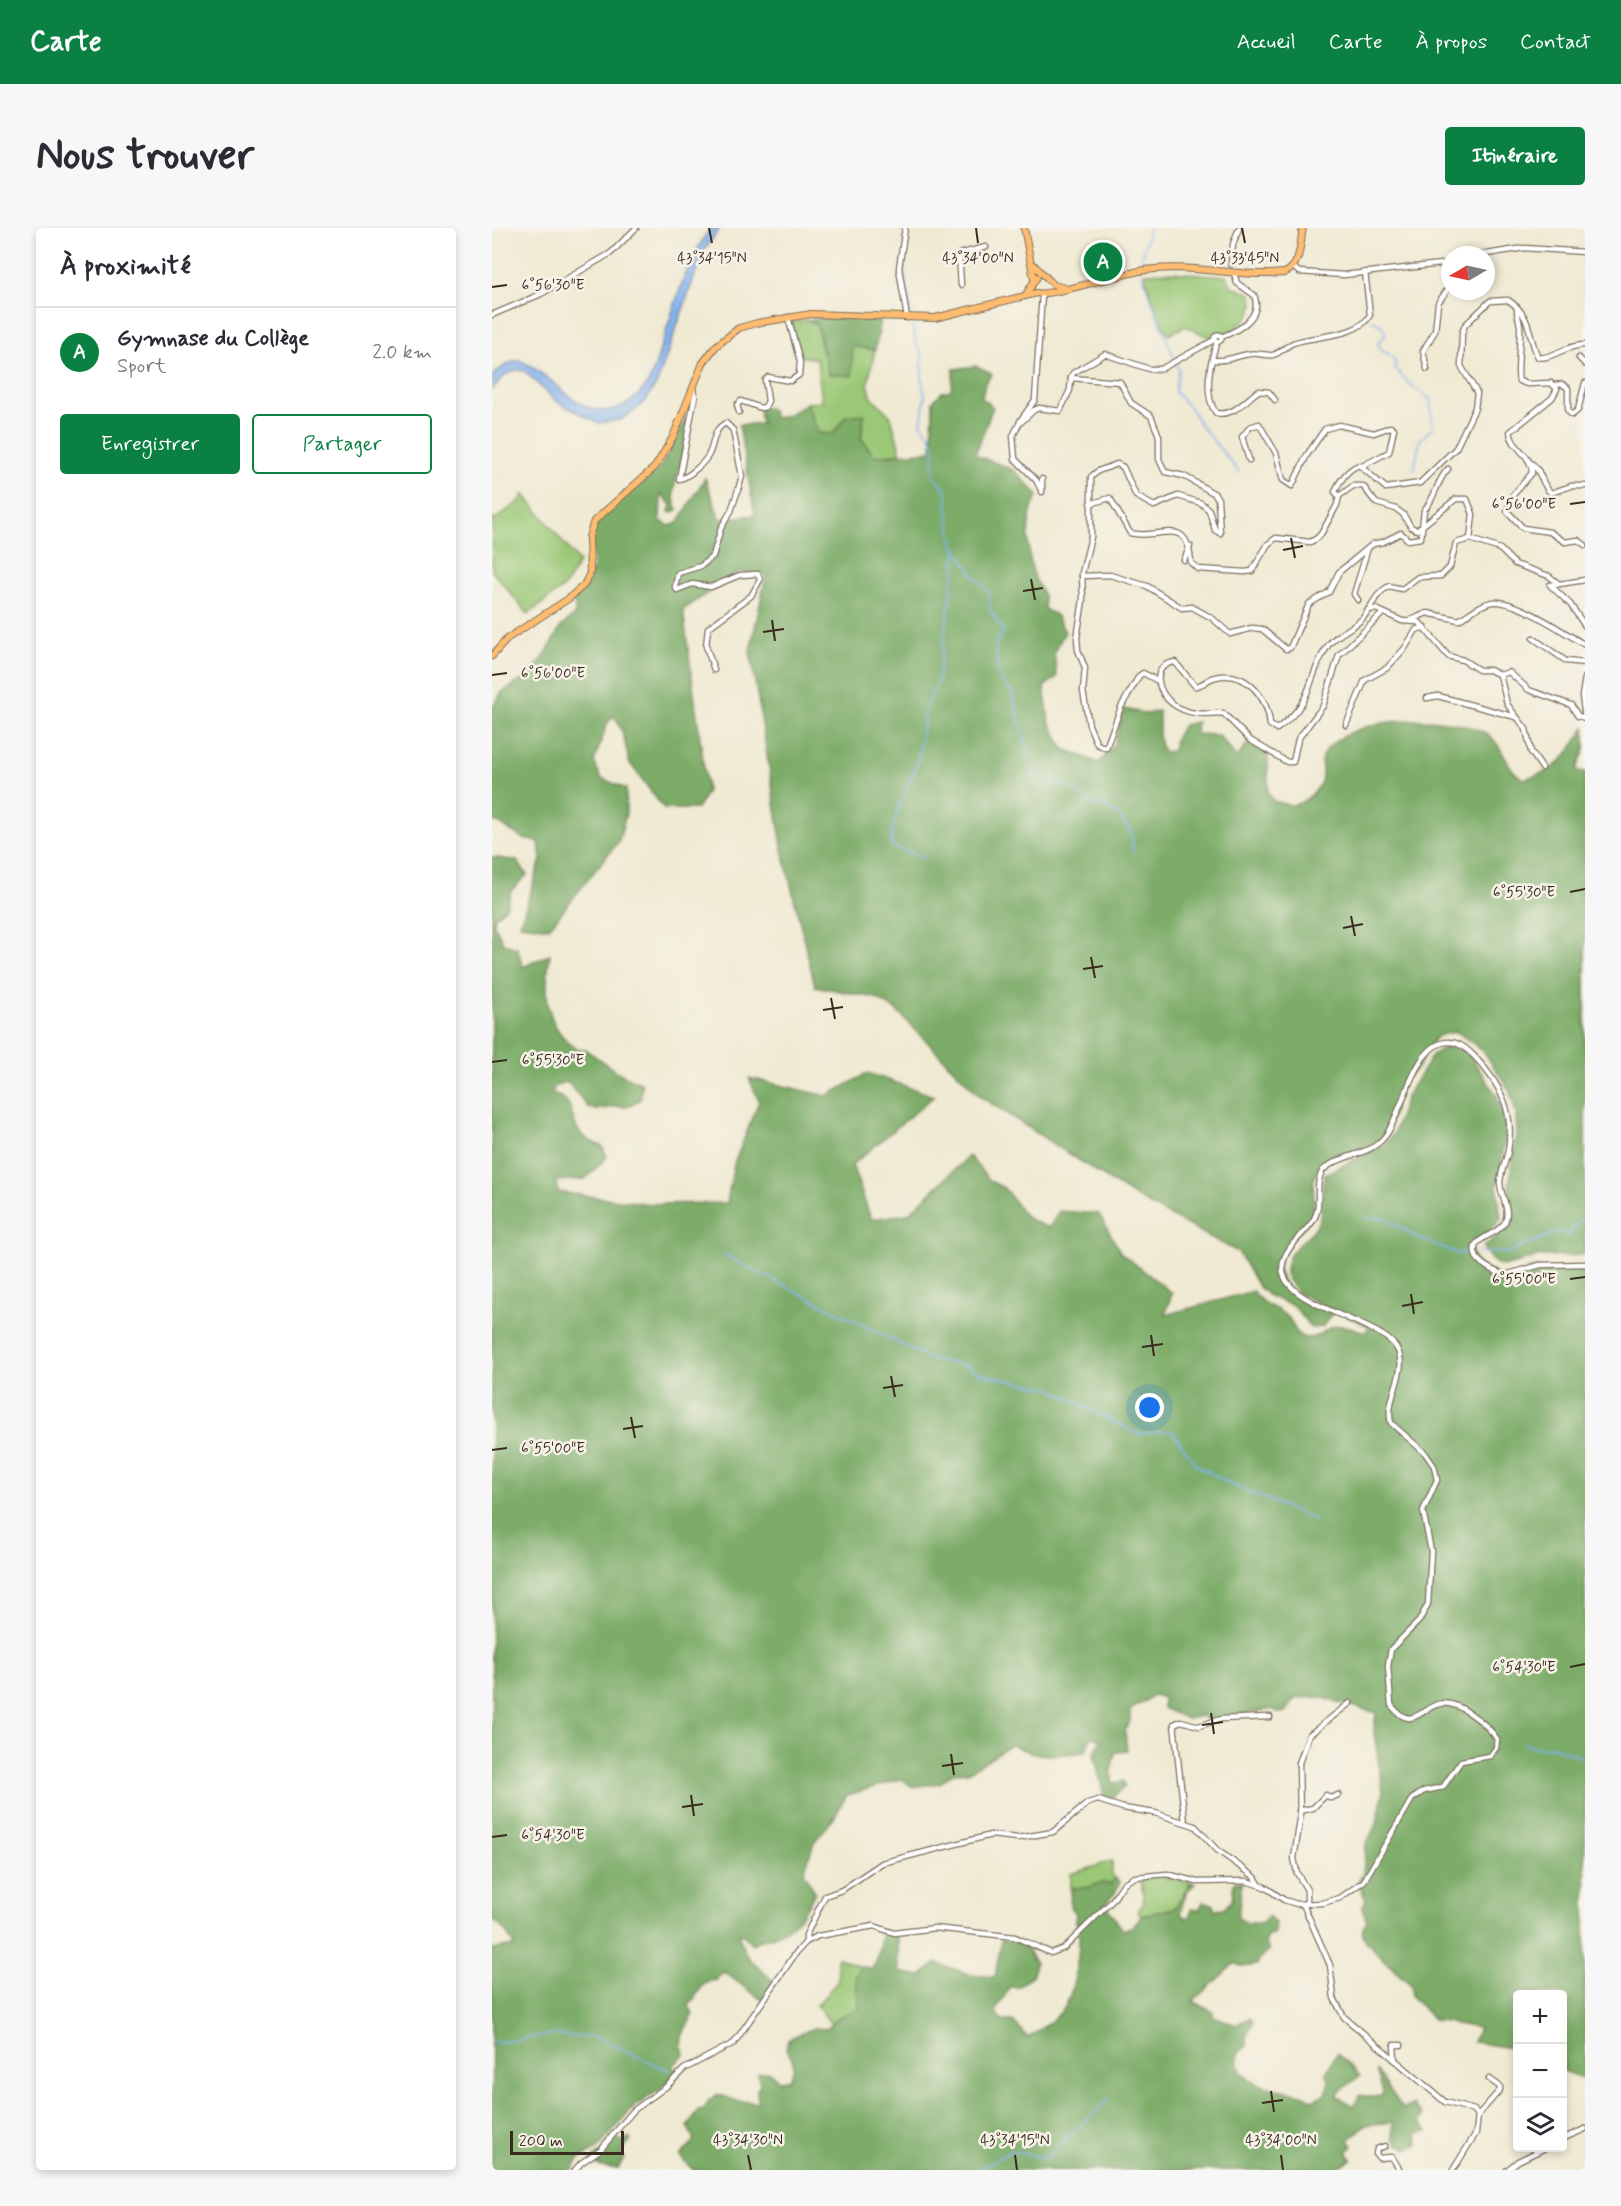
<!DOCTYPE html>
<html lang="fr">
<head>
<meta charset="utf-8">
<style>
	:root { --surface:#fff; --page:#f7f7f7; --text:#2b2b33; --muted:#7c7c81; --line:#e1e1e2; --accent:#0b8043 }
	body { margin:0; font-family:Mynerve,sans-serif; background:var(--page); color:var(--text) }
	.controls { position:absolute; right:18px; bottom:18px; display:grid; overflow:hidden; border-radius:6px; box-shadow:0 3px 9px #0003 }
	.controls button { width:54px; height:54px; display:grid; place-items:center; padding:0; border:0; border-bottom:2px solid var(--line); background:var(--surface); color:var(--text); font:30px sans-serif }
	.compass { position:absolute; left:949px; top:18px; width:54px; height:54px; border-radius:50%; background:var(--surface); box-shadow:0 3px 9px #0003; rotate:261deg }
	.scale { position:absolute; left:18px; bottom:15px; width:114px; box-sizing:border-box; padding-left:6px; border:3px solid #3b2a1e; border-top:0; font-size:16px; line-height:21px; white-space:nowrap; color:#3b2a1e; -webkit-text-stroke:4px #f7f3e8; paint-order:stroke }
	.you { position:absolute; left:658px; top:1180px; width:21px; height:21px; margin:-15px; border:4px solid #fff; border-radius:50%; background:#1a73e8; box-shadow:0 0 0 9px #1a73e833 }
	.badge { display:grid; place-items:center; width:39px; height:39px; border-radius:50%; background:var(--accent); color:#fff; font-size:20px; font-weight:700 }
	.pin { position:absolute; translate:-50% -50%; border:3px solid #fff; box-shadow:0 2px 6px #0006 }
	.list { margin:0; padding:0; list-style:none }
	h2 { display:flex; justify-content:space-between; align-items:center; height:78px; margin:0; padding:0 24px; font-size:26px }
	h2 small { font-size:20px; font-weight:400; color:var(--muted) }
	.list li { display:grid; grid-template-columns:39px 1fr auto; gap:18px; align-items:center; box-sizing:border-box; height:90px; padding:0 24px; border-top:2px solid var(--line) }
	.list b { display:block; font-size:22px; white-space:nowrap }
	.list p { margin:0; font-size:20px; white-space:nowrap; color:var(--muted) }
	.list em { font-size:20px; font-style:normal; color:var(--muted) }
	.actions { display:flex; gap:12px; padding:18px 24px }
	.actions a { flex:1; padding:14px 0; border:2px solid var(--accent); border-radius:6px; text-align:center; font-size:21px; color:var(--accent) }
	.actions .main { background:var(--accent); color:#fff }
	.icon { flex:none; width:33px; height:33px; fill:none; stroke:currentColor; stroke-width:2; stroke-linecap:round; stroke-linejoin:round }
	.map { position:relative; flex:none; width:1093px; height:1942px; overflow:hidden; border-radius:6px }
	header { display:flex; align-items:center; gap:36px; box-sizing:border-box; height:84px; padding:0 30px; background:var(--accent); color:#fff }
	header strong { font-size:28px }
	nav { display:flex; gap:33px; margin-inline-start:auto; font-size:21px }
	.intro { display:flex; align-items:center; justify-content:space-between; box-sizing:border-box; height:144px; padding:0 36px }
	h1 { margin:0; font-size:42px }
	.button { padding:15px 27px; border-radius:6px; background:var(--accent); color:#fff; font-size:21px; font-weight:700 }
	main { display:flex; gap:36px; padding:0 36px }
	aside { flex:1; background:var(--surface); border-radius:6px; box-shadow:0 3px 9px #0003 }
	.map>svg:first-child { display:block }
	.green { fill:#9ac876; stroke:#6a794a; stroke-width:1.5 }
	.forest { fill:#7bac67; stroke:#5b6b42; stroke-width:1.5 }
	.water { fill:#83b2ee; stroke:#5f6e86; stroke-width:1.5 }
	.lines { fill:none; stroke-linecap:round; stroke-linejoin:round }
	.stream { stroke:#83b2ee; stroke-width:1.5 }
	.minor-casing { stroke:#7a6d5d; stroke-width:7 }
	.major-casing { stroke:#7a6d5d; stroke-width:8 }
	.minor { stroke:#fff; stroke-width:4.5 }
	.major { stroke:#febc70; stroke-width:6 }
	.ticks { fill:none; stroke:#3b2a1e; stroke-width:2 }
	.ticks-label { font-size:15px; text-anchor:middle; fill:#3b2a1e; stroke:#f7f3e8; stroke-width:5; stroke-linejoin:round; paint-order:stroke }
</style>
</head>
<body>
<header>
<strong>Carte</strong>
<nav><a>Accueil</a><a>Carte</a><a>À propos</a><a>Contact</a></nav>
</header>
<div class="intro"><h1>Nous trouver</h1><a class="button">Itinéraire</a></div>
<main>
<aside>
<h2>À proximité<small></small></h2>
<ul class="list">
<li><span class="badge">A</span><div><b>Gymnase du Collège</b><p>Sport</p></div><em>2.0 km</em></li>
</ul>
<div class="actions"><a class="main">Enregistrer</a><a>Partager</a></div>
</aside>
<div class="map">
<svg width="1093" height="1942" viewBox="0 0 1093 1942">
	<rect width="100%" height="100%" fill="#f7f3e8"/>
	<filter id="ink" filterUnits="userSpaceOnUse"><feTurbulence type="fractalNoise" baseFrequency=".0167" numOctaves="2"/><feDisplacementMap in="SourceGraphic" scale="12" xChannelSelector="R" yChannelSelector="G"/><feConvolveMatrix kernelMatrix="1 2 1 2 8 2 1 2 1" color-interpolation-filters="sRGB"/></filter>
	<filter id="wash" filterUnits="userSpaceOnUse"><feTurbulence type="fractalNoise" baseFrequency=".008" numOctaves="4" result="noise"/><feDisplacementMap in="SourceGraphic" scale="24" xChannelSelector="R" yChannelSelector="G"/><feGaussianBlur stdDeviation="1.35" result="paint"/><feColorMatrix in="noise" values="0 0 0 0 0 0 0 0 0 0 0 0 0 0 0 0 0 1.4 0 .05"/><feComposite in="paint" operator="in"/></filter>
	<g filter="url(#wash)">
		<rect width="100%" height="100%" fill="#f0ead3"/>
		<!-- green -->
		<g class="green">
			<path d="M676 44 735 48 739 58 759 66C769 92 737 104 719 110L693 98 677 107 666 89 652 45Z"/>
			<polygon points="316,92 325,97 330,125 360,118 383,122 376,155 379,168 399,189 409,225 382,228 369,210 372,187 354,188 341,206 326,205 315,175 330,174 325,131 307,128 299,94"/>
			<polygon points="32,266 87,334 73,358 36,386 0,343 0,290 2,292 28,273"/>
			<polygon points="620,1633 620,1648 623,1650 619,1656 608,1655 596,1660 579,1660 579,1646"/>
			<polygon points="663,1648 699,1654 683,1680 649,1688 646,1684 652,1674 649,1651"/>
			<polygon points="345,1729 369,1739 364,1748 367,1780 339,1796 325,1777 346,1753"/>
		</g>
		<!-- forest -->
		<g class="forest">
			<polygon points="330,90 389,93 383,122 360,118 360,148 337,146 325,97 316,92"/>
			<path d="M484 138 500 146 493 155 490 170 501 179 483 227 522 242 546 267C533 290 534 325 543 350 549 364 553 364 552 381L564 387 573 404 562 425 565 449 552 459 557 493 572 521 607 535 622 517 632 481 655 486 667 483V511L671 524 681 523 683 511 691 497 705 494 704 506 726 507 745 530 756 515 776 524V565L781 573C786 574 794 577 799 577 812 577 829 561 830 548 831 538 826 531 834 522 864 487 952 485 991 504 1012 514 1012 540 1031 551 1067 544 1075 528 1093 499V521L1084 543 1093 544V1026C1078 1029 1066 1028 1051 1028 1027 1029 1008 1054 991 1019L1014 1001 1020 991 1017 958 1025 904 1024 885 1017 861 991 823 965 804C933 806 940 821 925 840 921 845 915 848 912 853 904 868 903 886 895 901 882 925 847 921 829 938 814 952 826 969 821 985 818 996 804 1004 798 1013 765 1055 811 1071 841 1086L830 1099 819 1100 802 1078 777 1068 766 1058 746 1024 645 970 489 869 404 782 384 770 323 758 291 624 258 423 274 347 247 344 191 382 215 563 205 581H172L137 534 131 506 122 487 115 496 102 534 109 550 134 561V585L127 613 57 700 28 696 49 632 47 614 32 611 3 593 0 594V480L10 464 32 451 52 429 68 400 84 385 81 371C119 337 89 328 104 296 108 287 155 254 166 241 178 227 186 205 194 188 194 200 194 213 191 226 187 244 177 263 185 282L181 285 177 284 179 277 169 265 168 292 177 298 186 295 213 250 228 291 263 287 247 197 269 196 267 179 279 181 283 190 296 187 315 175 326 205 341 206 354 188 372 186 369 210 382 228 440 223 441 173 450 164 459 162 462 141Z"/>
			<path d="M0 629 25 633 35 647 19 663 14 679 3 689 2 696 12 716 25 720 31 739 58 726C52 762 51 798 85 821L94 822 127 845 150 856 148 872 134 879 125 878 104 882 97 880 77 856 73 854 62 859 60 866C94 873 65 903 110 918L115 929 93 951 64 953 66 964 158 976 235 975 242 936 267 873 257 850 335 868 376 845 442 868 360 937 379 991 416 986 477 928 498 953 512 960 535 990 557 1000 567 983 607 986 629 1025 680 1065 673 1087 761 1063C773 1082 784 1076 797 1091 802 1098 805 1111 816 1110 827 1110 831 1102 840 1099 851 1095 863 1101 873 1104L878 1099 806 1065 794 1049C792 1017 817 1015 827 993 832 981 828 961 833 946L891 918 902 905 914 869 941 826 954 819 970 822 979 829 1005 868 1013 891 1014 911 1005 957 1009 990 1002 1000 980 1015C977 1038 999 1044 1017 1052L1040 1040 1065 1042 1093 1039V1852L1071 1843 1070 1766H1026L1025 1821 981 1814 987 1800 942 1792 919 1768V1757C910 1749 873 1716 871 1707 869 1701 872 1698 875 1693L870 1680 874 1672 866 1654 871 1644 874 1616 885 1595 891 1564 882 1504 884 1485 828 1469 804 1470 794 1484 786 1485 781 1481 714 1492 710 1488 695 1491 671 1480V1470L663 1467 638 1482V1493L633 1502 635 1523 623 1524 619 1543 621 1556 631 1553 633 1559 616 1572 612 1568 602 1526 609 1511 599 1509 593 1524C567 1527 543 1531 520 1516L476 1544 461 1545 448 1555 421 1559 409 1551 355 1567 342 1590 322 1614 312 1644 323 1664C315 1681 301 1702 282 1708 273 1711 268 1711 260 1716L251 1706H247C249 1728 266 1739 282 1753L270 1772 232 1744 225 1749V1752L213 1754 197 1778 201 1787C194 1799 184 1813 193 1826L181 1838 187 1844 172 1859 143 1878 105 1921 87 1931 80 1942H0V1722L22 1718C17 1707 11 1699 1 1692L0 1696Z"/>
			<path d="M623 1650 628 1654 623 1665 613 1676 631 1702 641 1698 649 1688 683 1680 699 1654 703 1656 695 1663 688 1685 694 1690 698 1688 699 1681 707 1682 712 1673 722 1677V1682L732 1681 740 1672 742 1654H750L746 1690 755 1695H769L776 1688 784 1696 781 1706 775 1707 773 1715 777 1722 767 1731 765 1737 750 1739 743 1735 701 1773 721 1784V1788L744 1797 758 1790 761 1795 755 1807V1818L746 1826C741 1860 787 1860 810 1866 816 1867 815 1871 821 1872L835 1865 837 1851 834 1845 845 1825 868 1848 849 1862 845 1869 863 1878 867 1867 879 1869 889 1868 891 1864 884 1842 911 1881 921 1877 931 1888 927 1893 936 1903 925 1905 926 1916 913 1921 912 1917 909 1918 901 1911V1894L873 1897 857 1912 861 1918 855 1924 860 1931 841 1942H201L188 1928 202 1913 196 1899 206 1883 212 1882 217 1872 226 1866 245 1873 266 1874 265 1862 268 1856 266 1845 277 1844 287 1853 297 1851C303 1837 303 1832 294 1821L296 1811 322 1800 334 1801 345 1790 367 1780 364 1748 369 1739 381 1740C389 1726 387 1717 390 1702L406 1709 407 1744 429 1748 444 1735 480 1747 503 1749 509 1712 531 1716 543 1734 541 1747 526 1759H518L503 1783 510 1793H521L536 1810C548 1801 564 1792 573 1779 582 1765 593 1705 583 1692L584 1685 578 1679 579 1660H596L608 1655 619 1656Z"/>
			<path d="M122 1909 131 1914 137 1910 139 1912 129 1924 132 1931 126 1940C115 1940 107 1941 100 1931L111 1923Z"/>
		</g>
		<!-- water -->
		<path class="water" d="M219 0H228L211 24 165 155 154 172 140 185 128 192 106 195 65 174 32 143 24 142 13 147 0 161 1 147 15 136 27 132C55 144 71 168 95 179 121 189 144 175 157 153 163 143 166 129 169 118 181 84 196 27 219 0Z"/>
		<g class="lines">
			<!-- stream -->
			<g class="stream">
				<polyline points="412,30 416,0"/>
				<polyline points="411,37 420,86"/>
				<polyline points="648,38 657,0"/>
				<polyline points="650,47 687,142 683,164 699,181 710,199 747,244"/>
				<polyline points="880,92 890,98 894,107 886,114 888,122 897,126 903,133 903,141 920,158 938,171 941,199 928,212 922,242"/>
				<path d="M420 94 424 115 430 126V151L433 169 429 196C448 217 440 221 441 246L455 264C454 288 462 310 464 334L445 455 433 483 426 534 409 573 400 602 399 618 434 630"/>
				<path d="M464 319C475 337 482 351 498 365V383L512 403 504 416 505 438 508 451 519 463 534 516 536 541 548 550 578 559 599 576 614 579 627 587 640 606 641 624"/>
				<polyline points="873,990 893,990 924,1009 966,1026 980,1024"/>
				<polyline points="985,1024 1016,1025 1067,1003 1076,1008 1088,992 1093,992"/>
				<polyline points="230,1026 438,1131 473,1137 489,1146 559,1161 646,1206 680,1203 704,1237 739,1256 824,1292"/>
				<polyline points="1091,1246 1093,1246"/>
				<polyline points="1032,1516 1046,1520 1061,1518 1093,1531"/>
				<path d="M0 1814C21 1815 42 1807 62 1807 76 1807 87 1811 101 1808L178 1843"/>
				<polyline points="486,1942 518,1923 554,1930 618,1870"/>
			</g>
		</g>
	</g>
	<g filter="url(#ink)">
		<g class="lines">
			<!-- minor casing -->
			<g class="minor-casing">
				<g id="minor">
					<polyline points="413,0 407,40 415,90"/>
					<polyline points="988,27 1032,20 1093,24"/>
					<polyline points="739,36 741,16 747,0"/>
					<polyline points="801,39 807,44 852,47 958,35"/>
					<polyline points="469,57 467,26 494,19"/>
					<path d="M1025 79C1024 87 1028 92 1028 99 1029 111 1024 143 1027 153L1035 156 1059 155 1065 161 1060 170 1018 204C1020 221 1040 226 1040 245L1021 267 1015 283 1031 300 1058 304 1073 314 1086 312 1093 317"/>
					<polyline points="0,87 49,66 119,25 144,0"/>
					<circle cx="726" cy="110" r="3.5"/>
					<path d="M729 109C746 103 771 89 762 67L745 55 742 45"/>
					<path d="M725 114C718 133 711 167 724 185 741 189 754 172 766 163L777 164 783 172"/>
					<polyline points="1087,130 1093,136"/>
					<path d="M721 132C734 134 744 128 757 126 765 124 773 128 781 127 788 125 794 118 801 115 821 107 866 110 878 87L873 44"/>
					<polyline points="935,141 931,123 943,103 946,75 958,58"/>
					<polyline points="579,150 628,154 639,175 659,188 667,208 667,231 673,244 692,248 723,266 726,271 728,305"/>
					<polyline points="579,150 581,145 613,126 657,141 669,141 722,112"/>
					<polyline points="1063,157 1070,156 1076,160 1076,183 1080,187 1086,182 1093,155"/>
					<path d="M201 162 203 168 187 251C196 250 211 236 216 228 223 216 220 201 234 195L241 202 250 248 246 262 239 283 229 300 221 328 209 338 186 345 183 359 185 362 200 356 219 359 248 347 266 346 268 352 259 368 216 400 214 418 222 442"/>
					<polyline points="247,184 245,177 249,173 269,180 273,179 276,173 273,152 276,149 298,153 307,147 308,134 296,89"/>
					<polyline points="528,193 543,172 550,66"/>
					<polyline points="757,232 750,209 758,199 767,196 784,225 791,252 800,258 815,227 833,201 847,197 882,205 898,199 902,201 897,224 870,238"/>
					<path d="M1039 235C1050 242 1049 257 1059 265L1079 258H1093"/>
					<polyline points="550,251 550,264 544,252 523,231 521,208 527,196 542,182 547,180 568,183 578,162 579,150"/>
					<path d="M601 275 618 270 638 305C668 313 696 285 699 335L706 341 753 344 760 343 776 316 784 310 818 314 824 311 829 306 845 277 847 268"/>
					<path d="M978 311 981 286 975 271H964L925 302 919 299 911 286 904 281 884 275 871 258H861L847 268 843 264C847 253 856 241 867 237L894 260 928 255 964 220 983 180 985 165 969 138 970 105 973 97 998 73 1016 72C1041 89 1035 106 1046 129 1057 133 1075 116 1093 117"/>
					<polyline points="978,311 1008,321 1023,336 1057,348 1067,356 1093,352"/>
					<polyline points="692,332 698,318"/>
					<path d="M590 348 618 347 655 358 690 380 700 379 720 390 738 406 760 400 770 401 794 421 798 420 817 376 837 364 847 344 881 316 891 314 909 305 916 312 929 310 932 282C944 270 944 253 956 241"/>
					<polyline points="1067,356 1058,357 1078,376 1093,398"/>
					<polyline points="866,372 862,366 876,320"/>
					<polyline points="876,382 884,381 910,393 927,394 956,428 971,432 987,442 998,442 1008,447 1015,476 1034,501 1039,524 1050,540"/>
					<path d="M891 385 847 427 831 478 806 511 801 534H795L758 512 731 485C713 486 697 488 681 476 665 465 658 437 683 434L703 458C711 458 716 450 724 449 755 442 776 470 778 497L785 501C824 472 813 453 835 419 843 406 861 401 871 390 880 378 884 365 897 358L910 361 926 349 949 348 958 339 964 315 978 311"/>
					<path d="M917 393 935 385 967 392C977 386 988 376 1000 374 1024 371 1073 405 1093 417"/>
					<polyline points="1041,410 1074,433 1093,435"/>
					<polyline points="1008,447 1017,444 1037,462 1079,477 1086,488 1093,490"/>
					<polyline points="1093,450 1090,468 1093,490"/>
					<polyline points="666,453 651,445 647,448 629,479 614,520 605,516 597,497 591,463 593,440 586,422 585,410 591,372 590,345 599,309 599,249 606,243 625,236 631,239 644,268 662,278 686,268 709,275 717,282 723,302 728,305"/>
					<polyline points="935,470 946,468 1024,489"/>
					<polyline points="854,497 873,452 895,440 913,420 924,402 933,399"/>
					<polyline points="807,1583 821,1580 834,1567 839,1570 846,1567"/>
					<polyline points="693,1594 682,1496 689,1493 707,1498 729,1491 778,1489"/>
					<polyline points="811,1676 838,1737 842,1770 852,1789 953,1874 982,1882 986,1887 984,1905 961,1942"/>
					<polyline points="815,1676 815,1662 805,1645 802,1630 808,1592 807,1535 817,1507 858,1475"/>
					<polyline points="314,1714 314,1707 333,1668 350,1662 390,1635 499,1607 526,1610 561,1604 596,1575 606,1572 631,1580 663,1585 703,1598 725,1622 763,1649 767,1656"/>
					<polyline points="903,1832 902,1817 909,1817"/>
					<polyline points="986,1887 1008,1862 1008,1859 997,1851"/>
					<polyline points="1070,1911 1093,1901"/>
					<polyline points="893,1918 885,1921 884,1926 887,1930 900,1929 908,1942"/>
					<path d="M83 1942 89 1935 109 1921 142 1882 175 1858 192 1841 242 1815 304 1725 314 1714 326 1708 382 1698 402 1705 443 1700 523 1709 559 1725 572 1720 620 1673 632 1655 643 1649 675 1646 705 1654 754 1653 773 1659 792 1672 805 1676 831 1675 848 1670 872 1653 920 1571 932 1563 951 1559 969 1533 998 1528 1004 1520 1005 1511C995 1496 965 1471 947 1476 927 1481 920 1504 899 1477L896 1438 899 1421 927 1393 936 1376 939 1323 931 1283 945 1252 942 1238 933 1225 899 1195C892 1170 919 1142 904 1119 885 1090 776 1076 792 1031 797 1015 814 1005 822 991 831 975 821 957 831 942 849 925 879 929 894 907 910 885 921 823 950 815 963 811 973 819 982 828 1008 855 1023 884 1016 923 1014 933 1009 943 1008 954 1008 967 1019 981 1013 994 1007 1005 992 1007 984 1016 977 1033 999 1042 1013 1047L1048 1037 1093 1036"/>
					<polyline points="1015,1942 1026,1933 1053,1920"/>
				</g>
			</g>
			<!-- major casing -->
			<g class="major-casing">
				<g id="major">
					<polyline points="532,0 542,51"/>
					<polyline points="542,37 562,57 573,60"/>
					<path d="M545 65C557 69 629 46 648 43 695 34 744 50 792 45 809 39 808 15 811 0"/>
					<polyline points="533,68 545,49"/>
					<polyline points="0,428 16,410 76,371 92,357 98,345 97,309 102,293 163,239 181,209 211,135 224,118 247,100 265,95 319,86 443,90 545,65"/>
				</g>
			</g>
			<!-- minor -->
			<use href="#minor" class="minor"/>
			<!-- major -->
			<use href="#major" class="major"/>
		</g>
	</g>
	<!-- ticks -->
	<path class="ticks" d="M217 0 220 15M484 0 486 15M750 0 753 15M0 59 15 57M1078 276 1093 274M799 310 803 330M791 322 811 318M539 351 543 372M531 363 551 360M280 392 283 413M271 404 292 401M0 447 15 445M1078 664 1093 661M859 688 863 708M851 700 871 696M599 729 603 750M591 741 611 738M339 770 343 791M331 782 351 779M0 834 15 832M1078 1051 1093 1049M919 1066 922 1086M910 1078 931 1074M659 1107 662 1128M650 1119 671 1116M399 1148 403 1169M391 1160 411 1157M139 1189 143 1210M131 1201 151 1198M0 1222 15 1220M1078 1439 1093 1436M719 1485 722 1506M710 1497 731 1494M459 1526 462 1547M450 1538 471 1535M199 1567 202 1588M190 1579 211 1576M0 1609 15 1607M779 1863 782 1884M770 1875 791 1872M256 1927 259 1942M523 1927 525 1942M789 1927 791 1942"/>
	<g class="ticks-label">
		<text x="220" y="35">43°34'15"N</text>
		<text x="486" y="35">43°34'00"N</text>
		<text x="753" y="35">43°33'45"N</text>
		<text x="61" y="62">6°56'30"E</text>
		<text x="1032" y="281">6°56'00"E</text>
		<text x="61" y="450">6°56'00"E</text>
		<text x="1032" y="669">6°55'30"E</text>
		<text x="61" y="837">6°55'30"E</text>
		<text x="1032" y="1056">6°55'00"E</text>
		<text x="61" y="1225">6°55'00"E</text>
		<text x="1032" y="1444">6°54'30"E</text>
		<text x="61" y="1612">6°54'30"E</text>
		<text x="256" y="1917">43°34'30"N</text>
		<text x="523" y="1917">43°34'15"N</text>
		<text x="789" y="1917">43°34'00"N</text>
	</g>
</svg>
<div class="controls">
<button>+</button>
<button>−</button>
<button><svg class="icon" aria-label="layers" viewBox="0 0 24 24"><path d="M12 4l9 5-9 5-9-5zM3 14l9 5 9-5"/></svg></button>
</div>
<svg class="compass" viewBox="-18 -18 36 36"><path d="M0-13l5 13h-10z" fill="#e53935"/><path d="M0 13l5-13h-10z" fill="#7c7c81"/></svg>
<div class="scale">200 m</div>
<div class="you"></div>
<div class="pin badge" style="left:611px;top:34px">A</div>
</div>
</main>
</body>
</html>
